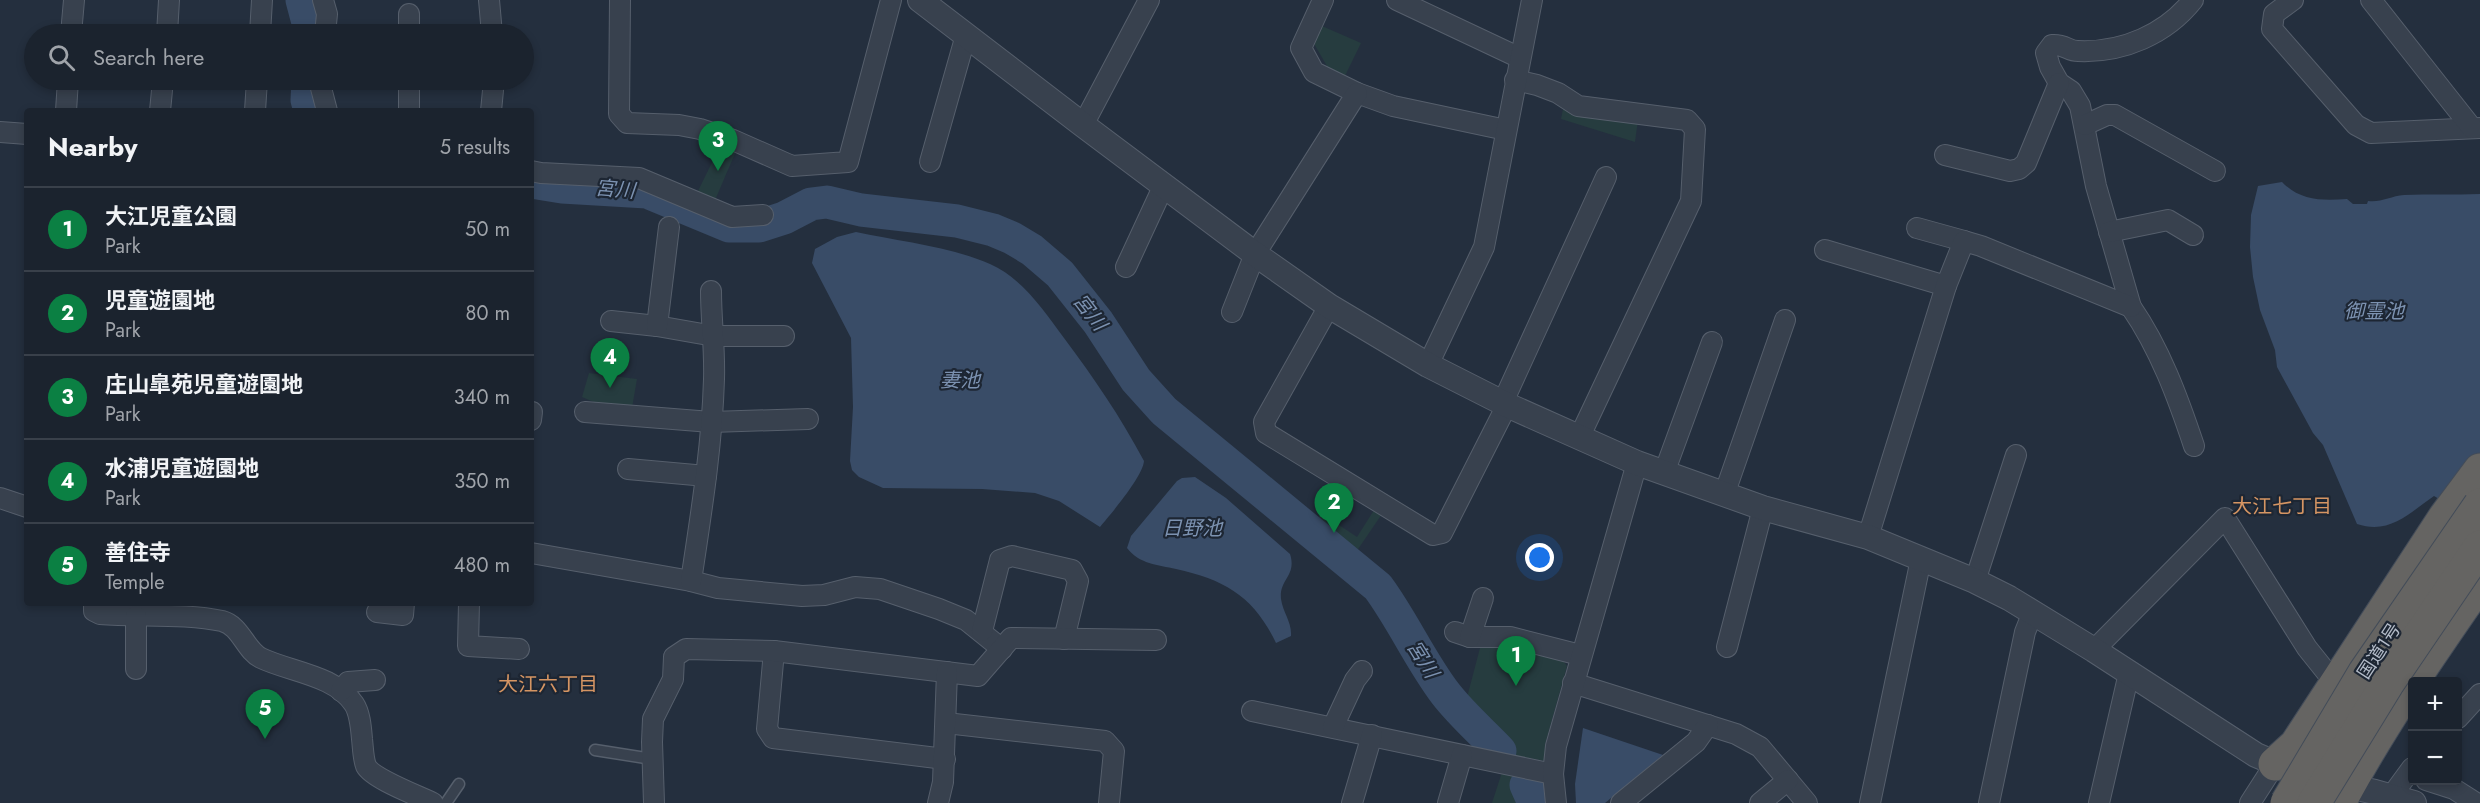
<!DOCTYPE html>
<html lang="en">
<head>
<meta charset="utf-8">
<style>
	:root { --surface:#1b232e; --page:#282f3a; --text:#f1f3f6; --muted:#a0a4aa; --line:#39404a; --accent:#0b8043 }
	body { margin:0; font-family:Jost,"Noto Sans JP",sans-serif; background:var(--page); color:var(--text) }
	.controls { position:absolute; right:18px; bottom:18px; display:grid; overflow:hidden; border-radius:6px; box-shadow:0 3px 9px #0003 }
	.controls button { width:54px; height:54px; display:grid; place-items:center; padding:0; border:0; border-bottom:2px solid var(--line); background:var(--surface); color:var(--text); font:30px sans-serif }
	.you { position:absolute; left:1540px; top:558px; width:21px; height:21px; margin:-15px; border:4px solid #fff; border-radius:50%; background:#1a73e8; box-shadow:0 0 0 9px #1a73e833 }
	.badge { display:grid; place-items:center; width:39px; height:39px; border-radius:50%; background:var(--accent); color:#fff; font-size:20px; font-weight:700 }
	.pin { position:absolute; translate:-50% -50px; filter:drop-shadow(0 2px 3px #0008) }
	.pin::after { content:''; position:absolute; top:32px; width:21px; height:18px; background:inherit; clip-path:polygon(0 0,100% 0,50% 100%) }
	.list { margin:0; padding:0; list-style:none }
	h2 { display:flex; justify-content:space-between; align-items:center; height:78px; margin:0; padding:0 24px; font-size:26px }
	h2 small { font-size:20px; font-weight:400; color:var(--muted) }
	.list li { display:grid; grid-template-columns:39px 1fr auto; gap:18px; align-items:center; box-sizing:border-box; height:84px; padding:0 24px; border-top:2px solid var(--line) }
	.list b { display:block; font-size:22px; white-space:nowrap }
	.list p { margin:0; font-size:20px; white-space:nowrap; color:var(--muted) }
	.list em { font-size:20px; font-style:normal; color:var(--muted) }
	.icon { flex:none; width:33px; height:33px; fill:none; stroke:currentColor; stroke-width:2; stroke-linecap:round; stroke-linejoin:round }
	.map { position:relative; flex:none; width:2480px; height:803px; overflow:hidden }
	.search { position:absolute; background:var(--surface); box-shadow:0 3px 9px #0003; left:24px; top:24px; width:510px; height:66px; display:flex; align-items:center; gap:15px; box-sizing:border-box; padding:0 21px; border-radius:33px; color:var(--muted); font-size:22px }
	.panel { position:absolute; background:var(--surface); box-shadow:0 3px 9px #0003; left:24px; top:108px; width:510px; height:498px; border-radius:6px }
	.map>svg:first-child { display:block }
	.green { fill:#263c3f }
	.water { fill:#394c67 }
	.lines { fill:none; stroke-linecap:round; stroke-linejoin:round }
	.river { stroke:#394c67; stroke-width:33 }
	.service-casing { stroke:#565f6c; stroke-width:13 }
	.minor-casing { stroke:#565f6c; stroke-width:22 }
	.tertiary-casing { stroke:#565f6c; stroke-width:26 }
	.trunk-casing { stroke:#434c59; stroke-width:35 }
	.service { stroke:#38414e; stroke-width:10 }
	.minor { stroke:#38414e; stroke-width:20 }
	.tertiary { stroke:#38414e; stroke-width:24 }
	.trunk { stroke:#656462; stroke-width:33 }
	.trunk-bridge-casing { stroke:#434c59; stroke-width:35; stroke-linecap:butt }
	.trunk-bridge { stroke:#656462; stroke-width:33 }
	.labels { text-anchor:middle; stroke-width:4.5; stroke-linejoin:round; paint-order:stroke }
	.street-label { font-size:18px; fill:#b4bcc9; stroke:#1d2633 }
	.water-label { font-size:20px; font-style:italic; fill:#7c92b1; stroke:#1d2633 }
	.neighbourhood-label { font-size:20px; fill:#d59563; stroke:#1d2633 }
</style>
</head>
<body>
<div class="map">
<svg width="2480" height="803" viewBox="0 0 2480 803">
	<rect width="100%" height="100%" fill="#242f3e"/>
	<!-- green -->
	<g class="green">
		<polygon points="1322,26 1361,43 1344,78 1331,73 1313,42"/>
		<polygon points="1563,109 1638,120 1635,142 1561,119"/>
		<polygon points="721,144 736,151 713,205 697,193"/>
		<polygon points="589,373 637,379 632,408 596,403 582,397"/>
		<polygon points="1376,507 1384,511 1352,558 1311,528 1321,513 1357,537"/>
		<polygon points="1511,647 1561,658 1567,666 1545,745 1546,761 1510,755 1465,705 1480,648"/>
		<polygon points="1502,772 1514,775 1527,799 1521,803 1492,803"/>
	</g>
	<!-- water -->
	<g class="water">
		<path d="M2282 182C2300 201 2323 201 2347 199L2353 204H2367L2368 201C2380 203 2391 196 2404 195 2429 194 2455 195 2480 194V523L2434 496C2409 513 2390 535 2357 524L2323 445 2313 433 2277 367 2275 350 2260 310 2253 277 2250 247 2251 215 2258 186Z"/>
		<path d="M856 232C898 241 952 247 990 264 1022 278 1044 311 1064 338 1094 378 1120 416 1144 461 1143 476 1111 514 1100 527L1059 501 1035 493 982 489 883 488 859 477 852 470 850 461 853 407 851 338 812 263 815 249 837 237Z"/>
		<path d="M1195 477 1226 498 1290 554C1297 576 1279 579 1281 599 1283 613 1292 622 1291 636L1276 643C1254 597 1226 580 1176 569 1158 565 1139 564 1127 548L1131 536 1177 481 1182 478Z"/>
		<polygon points="1583,728 1663,755 1605,803 1576,803 1575,784"/>
	</g>
	<g class="lines">
		<!-- river -->
		<g class="river">
			<polyline points="302,0 311,34"/>
			<polyline points="308,80 307,100 310,111"/>
			<path d="M531 182 562 187 647 192 729 226H759L784 218 811 204 827 202 861 210 957 221 993 230 1012 238 1032 250 1060 274 1098 322 1136 380 1164 411 1378 587C1403 621 1420 660 1445 693 1461 714 1482 732 1500 751"/>
			<polyline points="1526,785 1534,803"/>
		</g>
		<!-- service casing -->
		<g class="service-casing">
			<g id="service">
				<polyline points="595,750 652,759"/>
				<polyline points="446,803 459,784"/>
			</g>
		</g>
		<!-- minor casing -->
		<g class="minor-casing">
			<g id="minor">
				<polyline points="323,0 327,14 325,34"/>
				<polyline points="489,0 492,34"/>
				<polyline points="620,0 619,114 627,123 679,125 700,129 733,140 792,166 848,162 891,0"/>
				<polyline points="1323,0 1301,48 1314,72 1357,93 1393,106 1506,130"/>
				<polyline points="1397,0 1520,58"/>
				<path d="M2193 0C2166 34 2123 53 2078 51 2068 51 2065 44 2052 45L2046 53 2050 67 2059 83 2071 91 2080 106 2096 186 2131 307C2160 349 2178 398 2194 446"/>
				<polyline points="2293,0 2274,14 2272,29 2356,125 2371,133 2480,128"/>
				<polyline points="2371,0 2472,128"/>
				<polyline points="409,14 409,34"/>
				<polyline points="71,34 74,0"/>
				<polyline points="167,34 169,0"/>
				<polyline points="260,34 262,0"/>
				<polyline points="322,80 321,88 327,111"/>
				<polyline points="409,80 409,111"/>
				<polyline points="1515,80 1537,85 1558,93 1578,106 1687,120 1695,129 1691,201 1579,438"/>
				<polyline points="66,111 68,80"/>
				<polyline points="160,111 163,80"/>
				<polyline points="255,111 257,80"/>
				<polyline points="491,111 494,80"/>
				<polyline points="1083,125 1149,0"/>
				<polyline points="2085,125 2107,115 2115,115 2215,171"/>
				<polyline points="0,132 27,134"/>
				<polyline points="1945,155 2010,171 2019,169 2026,163 2059,83"/>
				<polyline points="930,162 966,35"/>
				<polyline points="531,171 541,173 639,178 732,217 763,215"/>
				<polyline points="1917,228 1964,241"/>
				<polyline points="2109,232 2168,220 2193,235"/>
				<polyline points="1825,250 1946,286"/>
				<polyline points="1126,267 1164,185"/>
				<polyline points="1329,306 1264,422 1266,433 1433,535 1442,533 1507,405"/>
				<polyline points="1232,312 1255,254 1357,93"/>
				<polyline points="611,321 657,326 714,336 784,336"/>
				<polyline points="657,326 669,227"/>
				<polyline points="1428,365 1484,247 1532,0"/>
				<polyline points="1503,402 1606,177"/>
				<polyline points="585,412 711,422 808,419"/>
				<polyline points="531,420 532,412"/>
				<polyline points="628,469 706,476"/>
				<polyline points="1664,473 1712,342"/>
				<polyline points="1724,495 1785,320"/>
				<polyline points="0,498 27,507"/>
				<polyline points="1868,537 1946,286 1964,241 1981,246 2131,307"/>
				<polyline points="531,553 691,581 718,588 802,596 824,595 855,587 880,589 939,609 966,620 1002,649"/>
				<path d="M691 581C701 514 712 447 714 379 715 349 711 320 711 291"/>
				<polyline points="1975,581 2016,455"/>
				<path d="M94 603V611L100 614C138 617 186 613 222 621 241 626 245 650 261 658 290 672 335 675 354 704 360 713 361 727 362 739 363 747 363 758 366 766 373 779 419 796 433 803"/>
				<polyline points="469,603 468,646 519,649"/>
				<polyline points="377,612 403,615 404,603"/>
				<polyline points="136,616 136,669"/>
				<polyline points="982,631 1000,560 1012,556 1072,570 1078,581 1064,639"/>
				<polyline points="1455,632 1470,637 1510,637 1580,655"/>
				<polyline points="1470,637 1483,598"/>
				<polyline points="1727,647 1763,508"/>
				<polyline points="2094,650 2225,518 2307,648 2335,683"/>
				<polyline points="774,651 767,729 773,738 945,759"/>
				<polyline points="1573,683 1736,734 1760,747 1807,803"/>
				<polyline points="341,691 348,682 375,680"/>
				<polyline points="1252,711 1553,774"/>
				<polyline points="2458,718 2480,694"/>
				<polyline points="946,723 1105,741 1114,751 1109,803"/>
				<polyline points="1333,727 1355,680 1362,671"/>
				<polyline points="2426,780 2454,789 2476,803"/>
				<polyline points="2390,798 2412,768"/>
				<polyline points="654,803 652,742 653,719 673,679 674,657 686,649 774,651 978,676 1011,638 1156,640"/>
				<polyline points="938,803 943,782 947,672"/>
				<polyline points="1352,803 1372,735"/>
				<polyline points="1448,803 1462,755"/>
				<polyline points="1556,803 1553,774 1556,746 1637,463"/>
				<polyline points="1621,803 1696,742 1708,725"/>
				<polyline points="1760,803 1788,780"/>
				<polyline points="1870,803 1921,559"/>
				<polyline points="1989,803 2025,632 2033,612"/>
				<polyline points="2099,803 2129,673"/>
				<polyline points="2250,803 2275,764"/>
			</g>
		</g>
		<!-- tertiary casing -->
		<g class="tertiary-casing">
			<g id="tertiary">
				<polyline points="920,0 1083,125 1255,254 1329,306 1428,365 1507,405 1637,463 1763,508 1868,537 1975,581 2009,598 2094,650 2256,755 2289,769"/>
				<polyline points="2334,783 2375,792 2414,803"/>
			</g>
		</g>
		<!-- trunk casing -->
		<g class="trunk-casing">
			<g id="trunk">
				<polyline points="2275,764 2296,745 2445,517 2480,470"/>
				<path d="M2339 803C2380 726 2430 654 2480 582"/>
			</g>
		</g>
		<!-- service -->
		<use href="#service" class="service"/>
		<!-- minor -->
		<use href="#minor" class="minor"/>
		<!-- tertiary -->
		<use href="#tertiary" class="tertiary"/>
		<!-- trunk -->
		<use href="#trunk" class="trunk"/>
		<!-- trunk-bridge casing -->
		<g class="trunk-bridge-casing">
			<g id="trunk-bridge">
				<polyline points="2287,803 2365,672 2480,505"/>
				<polyline points="2314,803 2387,684 2480,547"/>
			</g>
		</g>
		<!-- trunk-bridge -->
		<use href="#trunk-bridge" class="trunk-bridge"/>
	</g>
	<g class="labels">
		<!-- street labels -->
		<g class="street-label">
			<text transform="translate(2379 651) rotate(-57)" y="6">国道1号</text>
		</g>
		<!-- water labels -->
		<g class="water-label">
			<text transform="translate(615 189) rotate(5)" y="7">宮川</text>
			<text x="2374" y="318">御霊池</text>
			<text transform="translate(1090 312) rotate(52)" y="7">宮川</text>
			<text x="960" y="387">妻池</text>
			<text x="1192" y="535">日野池</text>
			<text transform="translate(1423 659) rotate(58)" y="7">宮川</text>
		</g>
		<!-- neighbourhood labels -->
		<g class="neighbourhood-label">
			<text x="2282" y="513">大江七丁目</text>
			<text x="548" y="691">大江六丁目</text>
		</g>
	</g>
</svg>
<div class="controls">
<button>+</button>
<button>−</button>
</div>
<div class="you"></div>
<div class="pin badge" style="left:1516px;top:686px">1</div>
<div class="pin badge" style="left:1334px;top:533px">2</div>
<div class="pin badge" style="left:718px;top:171px">3</div>
<div class="pin badge" style="left:610px;top:388px">4</div>
<div class="pin badge" style="left:265px;top:739px">5</div>
<div class="search"><svg class="icon" aria-label="search" viewBox="0 0 24 24"><circle cx="10" cy="10" r="6"/><path d="M15 15l6 6"/></svg>Search here</div>
<section class="panel">
<h2>Nearby<small>5 results</small></h2>
<ul class="list">
<li><span class="badge">1</span><div><b>大江児童公園</b><p>Park</p></div><em>50 m</em></li>
<li><span class="badge">2</span><div><b>児童遊園地</b><p>Park</p></div><em>80 m</em></li>
<li><span class="badge">3</span><div><b>庄山皐苑児童遊園地</b><p>Park</p></div><em>340 m</em></li>
<li><span class="badge">4</span><div><b>水浦児童遊園地</b><p>Park</p></div><em>350 m</em></li>
<li><span class="badge">5</span><div><b>善住寺</b><p>Temple</p></div><em>480 m</em></li>
</ul>
</section>
</div>
</body>
</html>
